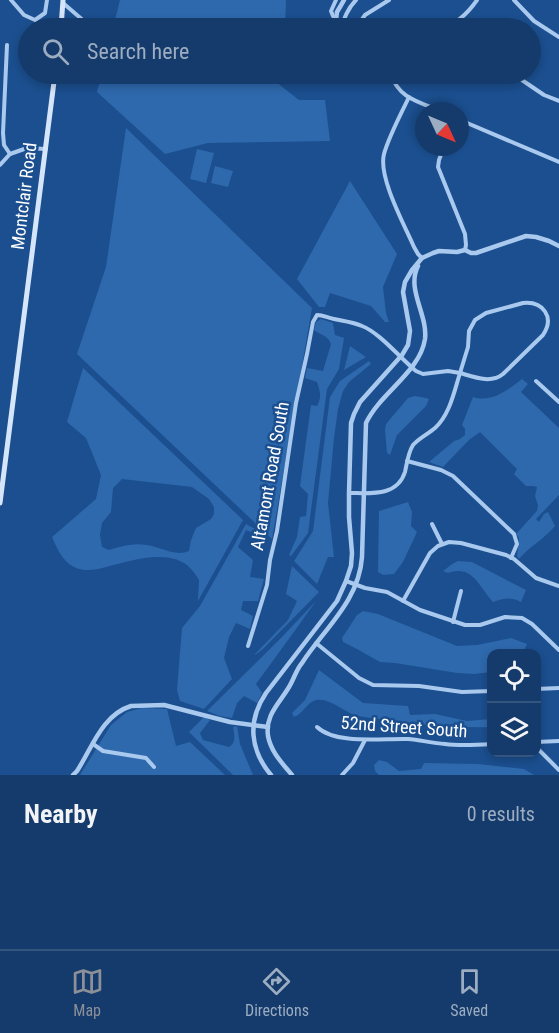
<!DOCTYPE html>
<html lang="en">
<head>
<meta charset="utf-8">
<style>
	:root { --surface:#143b6b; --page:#214673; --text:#f1f3f6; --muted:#9dadc1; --line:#33557e; --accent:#8c9099 }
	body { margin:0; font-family:"Roboto Condensed",sans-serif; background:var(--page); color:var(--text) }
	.controls { position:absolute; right:18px; bottom:18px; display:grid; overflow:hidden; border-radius:12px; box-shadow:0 3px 9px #0003 }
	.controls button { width:54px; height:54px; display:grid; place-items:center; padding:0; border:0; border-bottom:2px solid var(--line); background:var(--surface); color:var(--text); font:30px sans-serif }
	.compass { position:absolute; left:415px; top:102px; width:54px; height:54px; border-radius:50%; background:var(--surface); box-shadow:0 3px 9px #0003; rotate:134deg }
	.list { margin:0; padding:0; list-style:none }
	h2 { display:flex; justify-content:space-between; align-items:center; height:78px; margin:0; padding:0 24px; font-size:26px }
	h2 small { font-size:20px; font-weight:400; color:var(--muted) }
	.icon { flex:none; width:33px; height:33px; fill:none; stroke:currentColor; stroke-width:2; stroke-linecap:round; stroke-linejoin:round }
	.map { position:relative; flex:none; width:559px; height:775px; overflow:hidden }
	.search { position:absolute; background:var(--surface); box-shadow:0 3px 9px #0003; left:18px; right:18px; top:18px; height:66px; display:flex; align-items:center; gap:15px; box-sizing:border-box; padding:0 21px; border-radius:33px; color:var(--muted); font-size:22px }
	.sheet { height:174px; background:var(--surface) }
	nav { display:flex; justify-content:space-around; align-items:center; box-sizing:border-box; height:84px; border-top:2px solid var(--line); background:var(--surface); font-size:16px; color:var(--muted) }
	nav a { display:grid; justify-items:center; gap:3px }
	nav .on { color:var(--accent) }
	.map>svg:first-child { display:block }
	.green { fill:#2e69ad; fill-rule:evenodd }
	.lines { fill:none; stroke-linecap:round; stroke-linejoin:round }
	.minor { stroke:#a9c9ee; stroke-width:4 }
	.tertiary { stroke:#a9c9ee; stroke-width:4.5 }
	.secondary { stroke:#d6e6fa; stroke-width:5 }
	.labels { text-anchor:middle; stroke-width:5; stroke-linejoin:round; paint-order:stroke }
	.street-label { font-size:18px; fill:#fff; stroke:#1b4f8f }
</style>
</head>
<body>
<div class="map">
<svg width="559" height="775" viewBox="0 0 559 775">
	<rect width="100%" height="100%" fill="#1b4f8f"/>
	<!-- green -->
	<g class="green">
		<polygon points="120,0 286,0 285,28 113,28"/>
		<polygon points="102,74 277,74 271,78 299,100 325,100 330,141 208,143 165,154 97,92"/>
		<polygon points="126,128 312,308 272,539 77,354 106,267"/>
		<polygon points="197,149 214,153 206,183 190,179"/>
		<polygon points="215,166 233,171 228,187 211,183"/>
		<polygon points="350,181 397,254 383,287 386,313 389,322 385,322 371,306 330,293 325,307 319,307 297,279"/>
		<path d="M321 319 333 323 335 335 344 338 339 369 327 389 308 533 291 556 289 555 297 537 300 517 306 516 308 494 300 486 311 405 317 406C322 397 320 391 317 382L305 378 307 368 323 371 331 344C328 335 320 335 314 330L316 322Z"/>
		<polygon points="350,346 366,357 344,370"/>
		<polygon points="369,361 371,364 349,382 343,391 338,409 334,438 328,503 334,557 328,557 317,584 294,561 313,531 330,397 340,381"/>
		<path d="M83 368 243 520 198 601 199 580C197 577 194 572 191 569 171 547 130 561 106 567 95 570 84 572 74 567 62 561 57 548 52 537L96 499 101 475 86 438 67 422ZM122 479 192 487 209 499 214 507V514L211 519 196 528 191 540 189 551C175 557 161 547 147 545 133 543 121 546 109 550L102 547 100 535 102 523 111 512 113 488Z"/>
		<path d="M522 379 528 384 521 392 559 428V495L536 519 539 522 544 514 548 512 555 526C543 540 530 546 519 559L517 556 519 538 516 534 537 511 538 505 535 496 537 487 533 486H526L514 474 517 469 480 432 469 440 443 467 429 462 454 441 460 439 465 435V429L462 425 473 397C492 403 508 390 522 379Z"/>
		<polygon points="415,396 426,398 429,399 426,406 397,435 390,455 387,453 385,430 386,424 408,398"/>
		<polygon points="408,502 412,512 411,526 417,532 403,562 394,574 383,575 378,572 379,511"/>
		<polygon points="246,524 255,529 251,532 246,530 238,547 253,560 250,577 264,579 258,601 243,601 241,610 253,616 250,629 236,623 229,637 224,658 232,679 204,709 180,701 177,690 182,628 200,606"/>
		<path d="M458 561 472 562 526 590 521 602C511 597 504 598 493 602 479 587 473 564 448 573L443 571 452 564Z"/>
		<polygon points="292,566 319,592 263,649 255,655 255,654 288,620 297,601 286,594"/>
		<polygon points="316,601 291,636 256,684 262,693 257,703 244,696 237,703 232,718 220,716 207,711 281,638"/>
		<polygon points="363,611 378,614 457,646 477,645 511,638 527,644 523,653 492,654 491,672 474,674 457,673 395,663 380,662 355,648 343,642 342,638 357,615"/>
		<path d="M319 670 363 703 408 706 410 715 435 714 467 721 491 719V727C458 728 424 725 390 720 380 719 369 718 358 716 345 713 330 697 316 700 306 703 303 714 294 717L292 713 305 700Z"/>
		<polygon points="142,708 167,709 176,746 190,742 225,775 80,775 111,725 127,712"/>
		<path d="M204 717 210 720 200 733 203 740 229 747C237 742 234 734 233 727L237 726 240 744 253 775H233L189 732Z"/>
		<polygon points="379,760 387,762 399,771 421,769 424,763 478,764 524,769 534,775 379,775 375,771 374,765"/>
	</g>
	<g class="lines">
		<!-- minor -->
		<g class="minor">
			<polyline points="11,0 24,15 35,20 45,13 47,0"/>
			<polyline points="336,0 331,11 333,16 336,18"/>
			<polyline points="514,0 534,21 559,37"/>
			<polyline points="63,3 92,28"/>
			<path d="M342 28C343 19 349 7 356 0"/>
			<polyline points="356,28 365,15 389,0"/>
			<path d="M443 28C458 23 468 13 477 0"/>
			<polyline points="7,45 3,133 4,145 10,154"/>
			<path d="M391 74C398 98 419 102 441 111"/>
			<polyline points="513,74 544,95 559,101"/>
			<polyline points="357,81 361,79 362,74"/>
			<path d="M409 97C401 114 389 136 384 154 378 177 404 224 414 247L418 254 422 258"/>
			<polyline points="460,120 559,162"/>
			<polyline points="444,147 439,160 438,167 465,234 466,245 465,250"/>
			<polyline points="0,165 10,154 27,148 46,149"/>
			<path d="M523 303C543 301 555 317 543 335L503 374C491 384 474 377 460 373L468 347 469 331 475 320 486 313Z"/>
			<polyline points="536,381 559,402"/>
			<polyline points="407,461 441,470 453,476 514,534 517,544 511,558"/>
			<polyline points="432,524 442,544"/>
			<polyline points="346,581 365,588 387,592 420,610 465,625 480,625 505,617 522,618 532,624 559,650"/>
			<polyline points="403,601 430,553 438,546 449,542 461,543 506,555 514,559 536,578 559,586"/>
			<polyline points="453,622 461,591"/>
			<polyline points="316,643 359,678 373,685 419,686 462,692 492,691"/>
			<path d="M248 646 267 585 270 560 277 531 296 403 307 354 313 322 317 315C324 315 327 318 334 319 344 321 353 322 362 326 380 333 400 358 416 371L423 374 448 371 460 373C454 392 450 414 435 428 428 434 419 438 413 445 408 453 407 463 405 472 397 497 370 493 349 493"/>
			<polyline points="536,689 559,688"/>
			<path d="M317 727C336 745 383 738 408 739 420 740 432 743 445 744 460 746 476 745 492 744"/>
			<polyline points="536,742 559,741"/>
			<polyline points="93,744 103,751 146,758 154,767"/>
			<polyline points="536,747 559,770"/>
			<polyline points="342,775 353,763 365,740"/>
		</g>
		<!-- tertiary -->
		<g class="tertiary">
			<polyline points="335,28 337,12 344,0"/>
			<polyline points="351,74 353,79 357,81"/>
			<path d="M73 775 77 771C92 748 102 715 131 706L164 705 230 722 268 727"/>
			<path d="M271 775C250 750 247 721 266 693L337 601 346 581 351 566 352 553 349 517V493L351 423 354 414 360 402 402 355 408 345 410 331 403 292 405 282 412 270 422 258 433 253 439 251 457 252 465 250 471 253H476L526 236 536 237 549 241 559 246"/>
			<path d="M292 775C282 763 271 752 268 736 265 715 279 704 289 687 294 679 296 670 302 663 324 629 359 601 362 557L366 423C380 393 420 372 425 339 428 315 406 289 418 266"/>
		</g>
		<!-- secondary -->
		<g class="secondary">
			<polyline points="61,28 63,0"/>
			<polyline points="0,503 55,74"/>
		</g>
	</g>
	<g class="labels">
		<!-- street labels -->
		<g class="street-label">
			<text transform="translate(24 196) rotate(-83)" y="6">Montclair Road</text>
			<text transform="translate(270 476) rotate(-80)" y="6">Altamont Road South</text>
			<text transform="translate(404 727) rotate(4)" y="6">52nd Street South</text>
		</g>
	</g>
</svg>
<div class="controls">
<button><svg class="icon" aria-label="locate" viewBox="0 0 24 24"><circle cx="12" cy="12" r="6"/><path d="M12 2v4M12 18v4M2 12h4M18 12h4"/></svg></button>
<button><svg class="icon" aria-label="layers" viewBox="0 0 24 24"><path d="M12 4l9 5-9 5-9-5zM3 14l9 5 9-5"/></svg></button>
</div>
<svg class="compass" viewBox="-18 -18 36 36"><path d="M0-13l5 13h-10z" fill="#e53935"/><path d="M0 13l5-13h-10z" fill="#9dadc1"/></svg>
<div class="search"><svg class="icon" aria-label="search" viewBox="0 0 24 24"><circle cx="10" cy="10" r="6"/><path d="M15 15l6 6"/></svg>Search here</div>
</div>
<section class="sheet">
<h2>Nearby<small>0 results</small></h2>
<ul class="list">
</ul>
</section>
<nav>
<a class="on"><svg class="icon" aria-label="map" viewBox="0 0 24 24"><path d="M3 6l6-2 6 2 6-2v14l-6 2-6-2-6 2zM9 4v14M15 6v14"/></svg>Map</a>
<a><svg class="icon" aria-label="directions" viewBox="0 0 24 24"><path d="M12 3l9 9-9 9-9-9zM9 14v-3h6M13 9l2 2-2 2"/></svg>Directions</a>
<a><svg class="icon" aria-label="saved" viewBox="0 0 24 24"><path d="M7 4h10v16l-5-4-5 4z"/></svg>Saved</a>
</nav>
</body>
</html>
